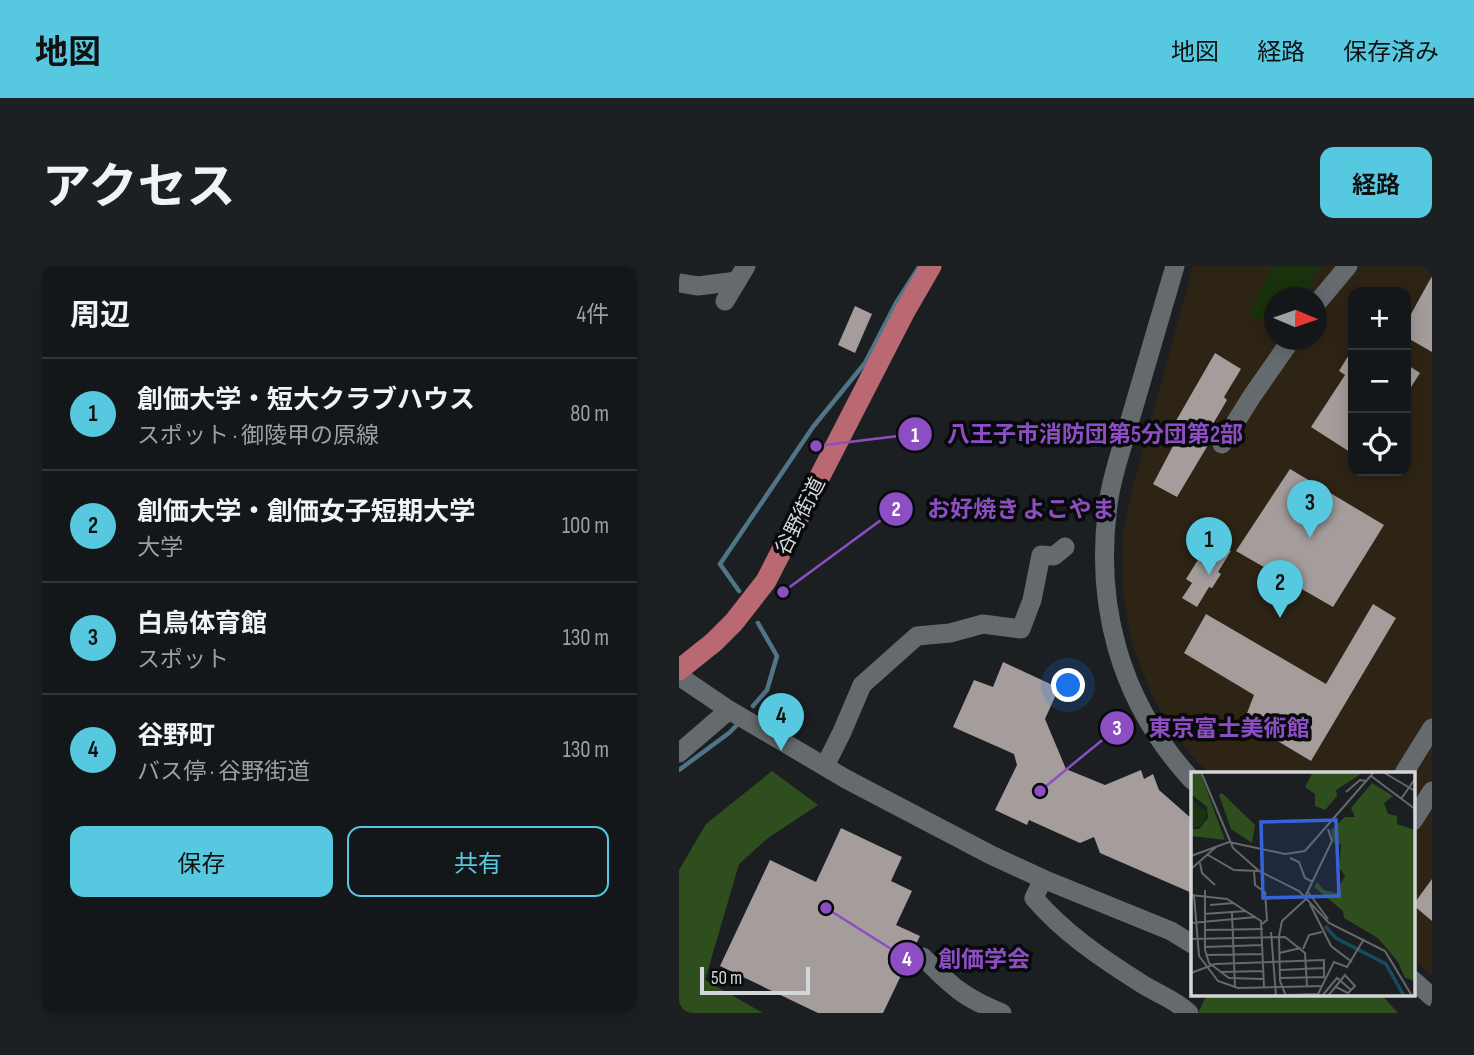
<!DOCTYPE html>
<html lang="ja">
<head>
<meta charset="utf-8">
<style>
	:root { --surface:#14171a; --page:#1d2023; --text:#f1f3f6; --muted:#9d9fa2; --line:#333639; --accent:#56c9e1 }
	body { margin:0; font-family:"Sofia Sans Condensed","Noto Sans JP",sans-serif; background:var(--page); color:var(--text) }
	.controls { position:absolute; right:21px; top:21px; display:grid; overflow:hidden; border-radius:14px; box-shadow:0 4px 18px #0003 }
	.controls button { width:63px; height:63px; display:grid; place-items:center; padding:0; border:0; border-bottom:2px solid var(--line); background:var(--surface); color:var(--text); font:35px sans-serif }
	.compass { position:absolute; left:585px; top:21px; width:63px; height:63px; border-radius:50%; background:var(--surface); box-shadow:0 4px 18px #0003; rotate:92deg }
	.scale { position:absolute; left:21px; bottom:18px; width:110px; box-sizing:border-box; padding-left:7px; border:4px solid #d4d7d9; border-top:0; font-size:19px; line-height:24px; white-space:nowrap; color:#d4d7d9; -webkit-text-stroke:5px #07090a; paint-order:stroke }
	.you { position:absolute; left:390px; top:420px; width:24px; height:24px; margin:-18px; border:5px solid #fff; border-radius:50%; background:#1a73e8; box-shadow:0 0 0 10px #1a73e833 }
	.badge { display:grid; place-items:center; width:46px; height:46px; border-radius:50%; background:var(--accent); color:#111; font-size:23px; font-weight:700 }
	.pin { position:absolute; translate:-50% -58px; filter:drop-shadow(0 2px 4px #0008) }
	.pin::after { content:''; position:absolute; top:37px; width:24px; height:21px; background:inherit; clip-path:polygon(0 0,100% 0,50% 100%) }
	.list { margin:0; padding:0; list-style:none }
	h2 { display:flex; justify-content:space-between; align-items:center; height:91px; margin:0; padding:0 28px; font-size:30px }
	h2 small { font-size:23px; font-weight:400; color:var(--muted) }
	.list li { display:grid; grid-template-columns:46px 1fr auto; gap:21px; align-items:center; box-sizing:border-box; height:112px; padding:0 28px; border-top:2px solid var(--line) }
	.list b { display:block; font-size:26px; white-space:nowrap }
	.list p { margin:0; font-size:23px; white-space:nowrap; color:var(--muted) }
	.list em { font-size:23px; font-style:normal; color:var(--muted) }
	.actions { display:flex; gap:14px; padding:21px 28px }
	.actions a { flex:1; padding:16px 0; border:2px solid var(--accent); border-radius:14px; text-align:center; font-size:24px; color:var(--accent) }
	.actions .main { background:var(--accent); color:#111 }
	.icon { flex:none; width:38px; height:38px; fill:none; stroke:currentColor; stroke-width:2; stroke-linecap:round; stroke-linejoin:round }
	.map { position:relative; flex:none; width:753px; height:747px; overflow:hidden; border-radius:14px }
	header { display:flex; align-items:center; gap:42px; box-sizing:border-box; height:98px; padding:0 35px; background:var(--accent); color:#111 }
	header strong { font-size:33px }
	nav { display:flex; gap:38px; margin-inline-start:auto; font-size:24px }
	.intro { display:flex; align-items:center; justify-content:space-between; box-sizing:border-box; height:168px; padding:0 42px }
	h1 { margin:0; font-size:49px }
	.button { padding:18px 32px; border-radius:14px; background:var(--accent); color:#111; font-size:24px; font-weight:700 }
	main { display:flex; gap:42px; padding:0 42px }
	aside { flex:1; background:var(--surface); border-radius:14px; box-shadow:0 4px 18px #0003 }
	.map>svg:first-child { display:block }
	.education { fill:#2e2415; fill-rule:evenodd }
	.green { fill:#1a330c }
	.forest { fill:#2f4e1e }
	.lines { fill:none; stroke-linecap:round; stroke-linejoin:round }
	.stream { stroke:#507586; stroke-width:4.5 }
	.building { fill:#a49d9c }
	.minor { stroke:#656a6e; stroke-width:19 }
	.major { stroke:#ba6973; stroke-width:21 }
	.labels { text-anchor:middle; stroke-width:7; stroke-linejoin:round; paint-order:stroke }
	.street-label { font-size:21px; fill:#d4d7d9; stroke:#07090a }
	.inset-river { fill:none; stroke:#174b62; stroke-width:3.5 }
	.inset-road { fill:none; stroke:#65696b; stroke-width:2 }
	.view { fill:#3863d8; fill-opacity:0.15; stroke:#3863d8; stroke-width:3.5 }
	.inset-edge { fill:none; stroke:#d4d7d9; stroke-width:3.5 }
	.leader { fill:none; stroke:#8d4ec4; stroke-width:2.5 }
	.callout-dot { fill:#8d4ec4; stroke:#07090a; stroke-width:2.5 }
	.mark-label { font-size:21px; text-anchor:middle; font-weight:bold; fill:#fff }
	.callout-label { font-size:23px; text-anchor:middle; font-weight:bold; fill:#8d4ec4; stroke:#07090a; stroke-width:7; stroke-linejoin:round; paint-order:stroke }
</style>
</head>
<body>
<header>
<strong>地図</strong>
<nav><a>地図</a><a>経路</a><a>保存済み</a></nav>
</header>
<div class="intro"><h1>アクセス</h1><a class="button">経路</a></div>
<main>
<aside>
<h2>周辺<small>4件</small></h2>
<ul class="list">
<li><span class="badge">1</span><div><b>創価大学・短大クラブハウス</b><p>スポット · 御陵甲の原線</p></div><em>80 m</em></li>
<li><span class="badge">2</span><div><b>創価大学・創価女子短期大学</b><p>大学</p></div><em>100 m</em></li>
<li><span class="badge">3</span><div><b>白鳥体育館</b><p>スポット</p></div><em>130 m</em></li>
<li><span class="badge">4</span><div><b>谷野町</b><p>バス停 · 谷野街道</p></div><em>130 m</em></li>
</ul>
<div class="actions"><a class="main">保存</a><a>共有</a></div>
</aside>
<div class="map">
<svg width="753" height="747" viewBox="0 0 753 747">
	<rect width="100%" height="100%" fill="#1b1f22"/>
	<!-- education -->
	<path class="education" d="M514 0H753V710L734 692V507H531L518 496 492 463 473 429 453 378 444 326 443 272 453 224ZM674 26H727V205H674ZM596 32H638V74H596Z"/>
	<!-- green -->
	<polygon class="green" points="594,0 641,0 624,31 596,32 595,63 570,47"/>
	<!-- forest -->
	<g class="forest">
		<polygon points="93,505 139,539 89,572 60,598 26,714 84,747 0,747 0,604 27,558"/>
		<polygon points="528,728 702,728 719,747 519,747"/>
	</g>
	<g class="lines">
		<!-- stream -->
		<g class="stream">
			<polyline points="60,325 41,298 134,161 186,97 217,37 240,1"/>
			<polyline points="74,440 88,424 98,390 79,357"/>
			<polyline points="0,504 50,467 57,460"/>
		</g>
	</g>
	<!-- building -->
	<g class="building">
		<polygon points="753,10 753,86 727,71 727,57"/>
		<polygon points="176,40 193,48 176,87 159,79"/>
		<polygon points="674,82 674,188 632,161 666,109 660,105"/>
		<polygon points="536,87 562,103 545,131 548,134 524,175 529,179 498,231 474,218 502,165 494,160"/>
		<polygon points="727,98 741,107 727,129"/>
		<polygon points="611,203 705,259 654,341 557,285"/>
		<polygon points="539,276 552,285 539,306 542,308 533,322 530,321 518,341 503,332 513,317 507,313 522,289 528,292"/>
		<polygon points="694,338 717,352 632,495 565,455 575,429 505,387 527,348 647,418"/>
		<polygon points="324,396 380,422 366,453 387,503 426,519 462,504 465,513 474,508 480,524 513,553 513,627 421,587 415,571 401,577 350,554 348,559 316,544 338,499 335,488 274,461 295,414 314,421"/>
		<polygon points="162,562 223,591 212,615 233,625 217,659 241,670 204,747 139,747 41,700 91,594 137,616"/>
		<polygon points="753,613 753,655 734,639"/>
	</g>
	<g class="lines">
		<!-- minor -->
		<g class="minor">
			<path d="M496 0C481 51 466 103 451 154 444 179 434 206 430 232 414 336 440 435 513 514"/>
			<polyline points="0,17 19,20 58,15"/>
			<polyline points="46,35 67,0"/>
			<polyline points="638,37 669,0"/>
			<polyline points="543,178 573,130 612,74"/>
			<polyline points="0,410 50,444 167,513 312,589 364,613 492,665 513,678"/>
			<polyline points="0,487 50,444"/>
			<polyline points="146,500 163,466 183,419 238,370 271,367 304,358 342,363 353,334 362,289 375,290 386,281"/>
			<polyline points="725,507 753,462"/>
			<polyline points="734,555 753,525"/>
			<path d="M364 613 355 632C384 666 422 692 460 716 476 727 496 733 510 747"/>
			<path d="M244 691C272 720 285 732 323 747"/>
			<polyline points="734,714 753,731"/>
		</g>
		<!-- major -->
		<polyline class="major" points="0,404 35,376 55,356 87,315 226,45 252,0"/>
	</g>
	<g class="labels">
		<!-- street labels -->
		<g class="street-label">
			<text transform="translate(121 250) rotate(-63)" y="7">谷野街道</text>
		</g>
	</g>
	<!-- overview -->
	<g transform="translate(512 506)">
		<rect width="224" height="224" fill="#1b1f22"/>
		<path d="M0 27 16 40 12 52 0 57Z" fill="#1a330c"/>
		<path d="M0 0H9L34 68 0 64V57H8L17 46 16 35 0 22ZM122 0H173L145 18 146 24 134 38 124 34V22L114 15ZM181 11 202 24 193 31 197 42 206 44V52L224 58V209L214 206 207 190 187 166 153 146 152 139 123 115 126 110 133 118 145 121 154 104 148 95 150 73 142 70 140 58 154 45H164L160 36ZM31 21 64 53 61 71 40 57 28 23Z" fill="#2f4e1e"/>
		<path class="inset-river" d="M134 154 145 166 195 192 213 224"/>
		<path class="inset-road" d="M10 0 42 76 68 99 108 119 138 151 194 179 221 224M192 0 224 19M180 4 224 37M155 20 169 8 175 9M210 27 224 7M17 83 43 98 67 99M0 84 38 70 94 82 114 79 183 0M99 86 108 90 114 106 122 110M9 91 11 101 24 113M0 97 25 75M63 99 64 113 75 121M14 118V178L18 191 38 206 73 207M117 120 137 147M0 123 36 127 70 149 73 215M3 123 8 184 27 209 47 216 132 214M114 125 141 69 137 57M119 132 140 174 161 190M19 133 43 131M41 141 44 216M13 142 55 139M0 151 65 145M71 152 76 148 74 120M13 158 72 157M80 160 85 224M0 167 94 165 114 181 116 214M14 175 72 173M112 177 118 163 131 160M88 181 110 176M15 183 72 182M89 198 133 196M29 200 73 199M0 201 24 192 133 188V205M89 206 134 205M95 223 127 222M95 224 89 209 88 164 91 149 115 127M126 224 143 190 156 195 173 167M131 224 146 206 160 218M137 224 154 203 164 214 157 221 145 215"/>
		<path class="view" d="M145 48 148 124 72 126 70 50Z"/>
		<rect width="224" height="224" class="inset-edge"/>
	</g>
	<!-- callouts -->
	<path class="leader" d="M137 180L236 168M104 326L217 243M361 525L438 462M147 642L228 693"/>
	<g class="callout-dot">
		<circle cx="137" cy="180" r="7"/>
		<circle cx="104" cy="326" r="7"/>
		<circle cx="361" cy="525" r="7"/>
		<circle cx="147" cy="642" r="7"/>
		<circle cx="236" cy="168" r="18"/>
		<circle cx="217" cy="243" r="18"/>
		<circle cx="438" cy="462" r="18"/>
		<circle cx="228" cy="693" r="18"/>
	</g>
	<g class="mark-label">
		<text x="236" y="176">1</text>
		<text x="217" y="250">2</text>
		<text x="438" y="469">3</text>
		<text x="228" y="700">4</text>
	</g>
	<g class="callout-label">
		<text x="416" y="176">八王子市消防団第5分団第2部</text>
		<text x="342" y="251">お好焼き よこやま</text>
		<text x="550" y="470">東京富士美術館</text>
		<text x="305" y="701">創価学会</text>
	</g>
</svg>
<div class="controls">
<button>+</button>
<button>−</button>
<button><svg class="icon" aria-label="locate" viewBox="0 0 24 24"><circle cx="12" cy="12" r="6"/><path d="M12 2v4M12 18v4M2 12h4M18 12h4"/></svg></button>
</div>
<svg class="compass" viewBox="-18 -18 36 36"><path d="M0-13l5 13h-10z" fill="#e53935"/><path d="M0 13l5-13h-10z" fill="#9d9fa2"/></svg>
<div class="scale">50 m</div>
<div class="you"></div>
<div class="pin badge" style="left:530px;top:309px">1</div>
<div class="pin badge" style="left:601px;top:352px">2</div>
<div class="pin badge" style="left:631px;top:272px">3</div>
<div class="pin badge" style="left:102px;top:485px">4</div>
</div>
</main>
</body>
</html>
